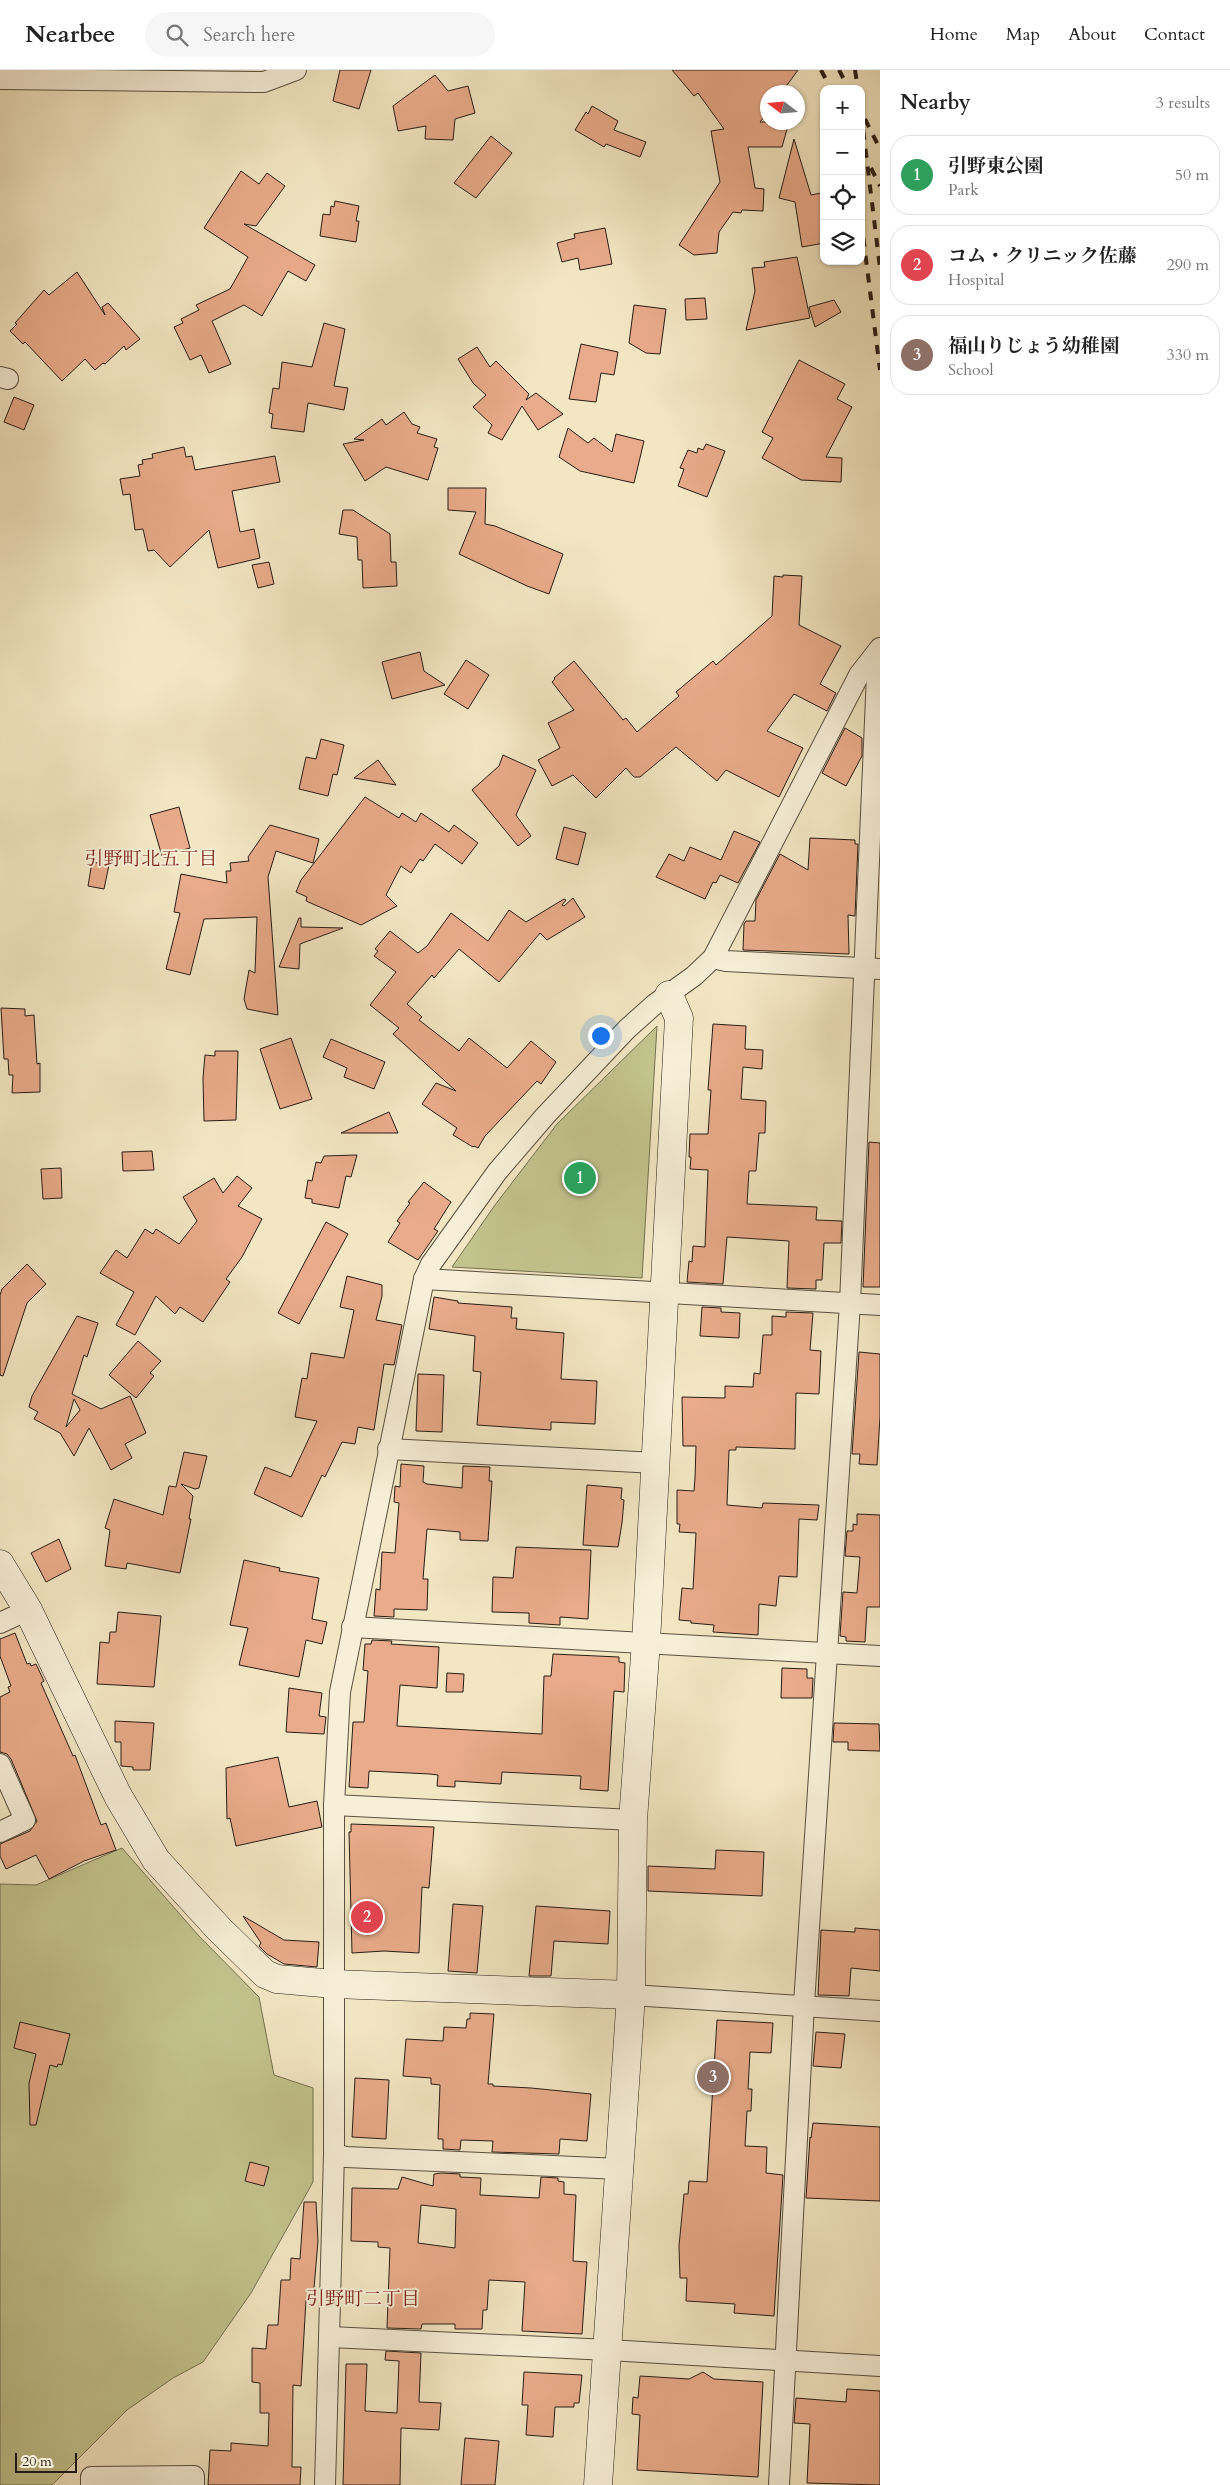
<!DOCTYPE html>
<html lang="en">
<head>
<meta charset="utf-8">
<style>
	:root { --surface:#fff; --page:#f6f6f6; --text:#222; --muted:#767676; --line:#e0e0e0; --accent:#8f2418 }
	body { margin:0; font-family:Cardo,"Noto Serif JP",serif; background:var(--page); color:var(--text) }
	.controls { position:absolute; right:15px; top:15px; display:grid; overflow:hidden; border-radius:10px; box-shadow:0 1px 4px #0004 }
	.controls button { width:45px; height:45px; display:grid; place-items:center; padding:0; border:0; border-bottom:1px solid var(--line); background:var(--surface); color:var(--text); font:25px sans-serif }
	.compass { position:absolute; left:760px; top:15px; width:45px; height:45px; border-radius:50%; background:var(--surface); box-shadow:0 1px 4px #0004; rotate:286deg }
	.scale { position:absolute; left:15px; bottom:12px; width:62px; box-sizing:border-box; padding-left:5px; border:2px solid #271d14; border-top:0; font-size:14px; line-height:18px; white-space:nowrap; color:#271d14; -webkit-text-stroke:4px #f7efd8; paint-order:stroke }
	.you { position:absolute; left:600px; top:965px; width:18px; height:18px; margin:-12px; border:4px solid #fff; border-radius:50%; background:#1a73e8; box-shadow:0 0 0 8px #1a73e833 }
	.badge { display:grid; place-items:center; width:32px; height:32px; border-radius:50%; background:var(--accent); color:#fff; font-size:16px; font-weight:700 }
	.pin { position:absolute; translate:-50% -50%; border:2px solid #fff; box-shadow:0 1px 5px #0006 }
	.list { margin:0; padding:0; list-style:none }
	h2 { display:flex; justify-content:space-between; align-items:center; height:65px; margin:0; padding:0 20px; font-size:21px }
	h2 small { font-size:16px; font-weight:400; color:var(--muted) }
	.list li { display:grid; grid-template-columns:32px 1fr auto; gap:15px; align-items:center; box-sizing:border-box; height:80px; margin:0 10px 10px; padding:0 10px; border:1px solid var(--line); border-radius:20px }
	.list b { display:block; font-size:19px; white-space:nowrap }
	.list p { margin:0; font-size:16px; white-space:nowrap; color:var(--muted) }
	.list em { font-size:16px; font-style:normal; color:var(--muted) }
	.icon { flex:none; width:28px; height:28px; fill:none; stroke:currentColor; stroke-width:2; stroke-linecap:round; stroke-linejoin:round }
	.map { position:relative; flex:none; width:880px; height:2415px; overflow:hidden }
	header { display:flex; align-items:center; gap:30px; box-sizing:border-box; height:70px; padding:0 25px; background:var(--surface); border-bottom:1px solid var(--line) }
	header strong { font-size:24px }
	nav { display:flex; gap:28px; margin-inline-start:auto; font-size:18px }
	.search { width:350px; height:45px; background:var(--page); display:flex; align-items:center; gap:12px; box-sizing:border-box; padding:0 18px; border-radius:28px; color:var(--muted); font-size:19px }
	main { display:flex }
	aside { flex:1; background:var(--surface) }
	.map>svg:first-child { display:block }
	.green { fill:#c3c38e; stroke:#757051 }
	.building { fill:#e9ab8b; stroke:#271d14; fill-rule:evenodd }
	.lines { fill:none; stroke-linecap:round; stroke-linejoin:round }
	.street-casing { stroke:#5a5040; stroke-width:22 }
	.secondary-casing { stroke:#271d14; stroke-width:29 }
	.street { stroke:#f7efd8; stroke-width:20 }
	.secondary { stroke:#f7efd8; stroke-width:28 }
	.rail { stroke:#271d14; stroke-width:4; stroke-dasharray:9 9; stroke-linecap:butt }
	.labels { text-anchor:middle; stroke-width:4; stroke-linejoin:round; paint-order:stroke }
	.neighbourhood-label { font-size:19px; fill:#7a1f14; stroke:#f7efd8 }
</style>
</head>
<body>
<header>
<strong>Nearbee</strong>
<div class="search"><svg class="icon" aria-label="search" viewBox="0 0 24 24"><circle cx="10" cy="10" r="6"/><path d="M15 15l6 6"/></svg>Search here</div>
<nav><a>Home</a><a>Map</a><a>About</a><a>Contact</a></nav>
</header>
<main>
<div class="map">
<svg width="880" height="2415" viewBox="0 0 880 2415">
	<rect width="100%" height="100%" fill="#f3e7c3"/>
	<filter id="stains"><feTurbulence type="fractalNoise" baseFrequency=".004" numOctaves="4"/><feColorMatrix values="0 0 0 0 .2 0 0 0 0 .09 0 0 0 0 .02 0 0 0 .5 -.17"/></filter>
	<radialGradient id="worn" r=".72"><stop offset=".6" stop-color="#630" stop-opacity="0"/><stop offset="1" stop-color="#630" stop-opacity=".3"/></radialGradient>
	<!-- green -->
	<g class="green">
		<polygon points="657,956 642,1208 452,1197 495,1135 557,1054"/>
		<polygon points="122,1778 198,1865 259,1927 274,2005 313,2018 313,2112 251,2223 203,2292 173,2308 127,2340 52,2415 0,2415 0,1814 36,1815"/>
	</g>
	<!-- building -->
	<g class="building">
		<polygon points="340,0 371,0 359,39 333,31"/>
		<polygon points="672,0 798,0 782,22 768,22 768,42 760,52 789,52 782,77 748,77 755,118 764,119 763,141 742,140 741,143 733,142 719,162 717,183 694,185 679,175 720,112 711,61 724,59 698,23 694,26"/>
		<polygon points="435,5 448,21 468,16 475,43 455,49 453,70 425,69 426,56 398,61 393,36"/>
		<polygon points="592,36 618,51 614,60 646,72 640,87 606,74 604,77 575,60 586,42 588,44"/>
		<polygon points="491,66 512,83 476,128 454,113"/>
		<polygon points="794,69 811,125 821,123 824,173 802,177 795,132 779,128"/>
		<polygon points="241,101 259,114 267,103 285,116 256,156 244,154 315,195 306,211 288,201 262,246 244,235 212,251 231,294 209,303 201,285 190,290 174,257 183,253 181,249 199,240 196,235 230,219 248,187 204,158"/>
		<polygon points="335,131 359,136 356,151 359,151 356,172 320,166 323,144 330,145 331,136 334,137"/>
		<polygon points="605,158 612,194 580,200 578,188 562,192 557,173 575,168 574,164"/>
		<polygon points="797,187 810,248 746,260 755,221 752,198 765,197 764,192"/>
		<polygon points="77,202 105,245 102,237 108,233 140,269 126,280 124,276 105,294 103,293 95,300 85,289 62,311 25,272 23,274 10,261 17,254 15,253 44,220 49,225"/>
		<polygon points="705,228 707,249 686,250 685,229"/>
		<polygon points="834,230 841,242 815,257 809,237"/>
		<polygon points="634,235 666,239 660,284 646,283 629,273"/>
		<polygon points="324,253 345,259 334,316 348,318 344,340 308,333 304,362 271,358 273,344 269,343 273,318 279,319 282,292 312,297"/>
		<polygon points="581,274 618,282 614,305 601,303 596,332 569,329"/>
		<polygon points="477,277 490,297 496,291 529,324 526,330 536,323 563,344 538,360 522,336 502,370 488,363 492,355 473,337 486,325 473,313 458,289"/>
		<polygon points="799,290 845,314 837,329 852,337 826,387 842,388 841,412 801,410 762,388 773,368 762,362"/>
		<polygon points="14,327 34,335 24,360 4,352"/>
		<polygon points="404,342 412,354 420,357 417,363 437,369 434,377 438,378 428,410 386,397 365,411 343,374 364,370 354,369 382,349 386,355"/>
		<polygon points="568,358 588,373 594,368 612,382 616,364 644,371 634,413 580,401 559,387"/>
		<polygon points="706,374 725,381 707,427 678,416 684,399 680,398 688,380 697,383 698,378 703,380"/>
		<polygon points="184,377 186,387 192,386 195,400 275,386 280,412 232,421 240,462 254,459 260,488 218,498 209,460 170,497 154,480 148,481 143,459 135,460 130,424 123,425 120,409 140,406 138,395 143,394 142,390 153,388 152,384"/>
		<polygon points="448,418 486,418 485,454 495,456 563,484 549,524 527,516 459,484 476,442 448,440"/>
		<polygon points="343,440 353,440 390,464 391,492 396,492 397,516 363,518 362,490 358,490 357,467 339,464"/>
		<polygon points="269,492 274,514 258,518 252,495"/>
		<polygon points="783,505 802,506 799,555 841,576 820,614 836,623 827,641 794,624 767,661 803,678 779,727 726,700 717,711 676,677 640,707 634,707 626,698 596,728 573,705 552,716 538,690 560,678 548,653 574,640 552,612 555,609 554,608 574,591 623,650 626,648 637,662 679,626 676,622 713,591 716,595 772,546 774,506 783,507"/>
		<polygon points="420,582 424,601 445,615 392,629 382,592"/>
		<polygon points="466,590 489,605 468,639 444,624"/>
		<polygon points="845,658 862,668 862,686 846,716 822,703"/>
		<polygon points="321,669 344,675 337,705 333,704 328,726 299,719 306,687 316,689"/>
		<polygon points="503,685 536,700 516,745 531,766 518,776 472,720 499,696"/>
		<polygon points="378,690 396,715 354,708"/>
		<polygon points="365,727 399,748 402,743 416,752 421,743 449,762 454,755 478,773 462,794 435,774 423,791 420,789 411,803 401,796 386,825 397,836 361,855 306,831 307,827 296,822 301,810"/>
		<polygon points="179,737 190,778 162,786 150,745"/>
		<polygon points="270,755 319,769 313,793 276,781 268,807 278,945 247,939 244,929 249,900 255,903 257,847 204,849 190,905 166,899 180,843 174,842 181,804 227,813 226,801 231,801 230,793 249,791 248,787"/>
		<polygon points="564,757 586,763 578,795 556,789"/>
		<polygon points="734,761 760,772 738,813 720,805 716,813 713,812 705,829 656,807 669,784 684,791 690,777 721,790"/>
		<polygon points="810,768 855,770 855,774 858,774 855,846 848,845 849,884 743,880 744,854 746,851 755,851 756,830 780,784 808,800"/>
		<polygon points="92,792 109,795 104,819 88,816"/>
		<polygon points="573,828 585,847 547,870 540,863 499,912 459,879 434,908 432,905 407,934 422,947 419,950 459,981 469,968 507,998 531,971 556,992 541,1014 537,1011 485,1066 478,1078 474,1076 473,1077 453,1065 457,1058 422,1034 436,1013 456,1021 393,964 399,958 370,935 396,902 374,886 378,881 375,879 390,861 418,883 427,876 451,843 488,871 509,840 526,852 564,829 566,830 562,835 564,836"/>
		<polygon points="299,848 301,848 301,857 343,858 300,874 299,899 279,897"/>
		<polygon points="1,938 25,939 25,946 34,945 37,994 40,993 40,1022 12,1023 13,1005 9,1005 8,989 4,989"/>
		<polygon points="713,954 746,956 745,979 763,980 762,999 743,997 741,1029 766,1031 765,1063 759,1063 756,1101 749,1101 747,1134 817,1137 816,1150 842,1151 841,1173 824,1173 822,1210 816,1210 816,1219 787,1218 789,1171 727,1167 723,1214 687,1212 689,1191 692,1192 693,1176 705,1177 708,1100 690,1099 691,1087 689,1087 690,1064 708,1064 711,1020 708,1020"/>
		<polygon points="291,968 312,1029 280,1039 260,979"/>
		<polygon points="331,969 385,992 374,1019 344,1007 347,998 323,987"/>
		<polygon points="215,981 238,981 236,1050 204,1051 203,1008 205,985 215,986"/>
		<polygon points="389,1042 398,1063 341,1063"/>
		<polygon points="869,1072 880,1073 880,1217 863,1217"/>
		<polygon points="152,1081 154,1100 123,1101 122,1082"/>
		<polygon points="357,1085 351,1107 346,1106 339,1138 312,1133 312,1129 305,1128 308,1110 312,1111 316,1092 321,1093 324,1086"/>
		<polygon points="61,1098 62,1128 43,1129 41,1099"/>
		<polygon points="237,1106 252,1118 238,1136 262,1149 242,1187 226,1209 230,1212 203,1252 180,1237 175,1244 156,1226 135,1265 116,1255 134,1222 100,1203 116,1180 127,1188 145,1159 153,1164 156,1159 179,1174 197,1151 183,1127 214,1108 223,1123"/>
		<polygon points="424,1112 451,1132 434,1159 438,1161 418,1190 388,1172 400,1153 397,1151 410,1133 408,1132"/>
		<polygon points="326,1152 348,1164 299,1254 278,1243"/>
		<polygon points="27,1194 46,1214 27,1233 3,1306 0,1305 0,1225 2,1219"/>
		<polygon points="347,1206 382,1215 382,1226 376,1250 402,1255 394,1295 384,1294 374,1360 358,1357 355,1374 342,1372 325,1407 322,1405 302,1447 254,1424 265,1397 291,1407 317,1351 295,1347 302,1308 307,1309 311,1283 344,1288 354,1240 340,1237"/>
		<polygon points="434,1227 458,1231 458,1233 512,1237 511,1248 517,1248 516,1259 564,1263 561,1309 597,1311 595,1354 551,1352 551,1360 477,1355 481,1302 473,1301 475,1266 429,1259"/>
		<polygon points="702,1237 721,1238 721,1242 740,1243 739,1268 700,1266"/>
		<polygon points="786,1242 813,1243 810,1280 821,1281 819,1324 796,1323 795,1379 736,1377 736,1380 729,1380 727,1435 762,1438 763,1433 819,1435 817,1450 799,1449 797,1507 779,1506 776,1536 759,1534 758,1565 713,1562 714,1555 691,1553 691,1551 679,1550 682,1518 693,1519 696,1463 679,1462 680,1454 677,1454 677,1420 694,1421 695,1408 696,1376 683,1376 682,1327 725,1328 725,1316 753,1317 754,1303 760,1304 763,1265 772,1265 772,1246 786,1247"/>
		<path d="M77 1246 98 1253 87 1287 84 1285 72 1324 101 1339 130 1326 146 1363 125 1374 132 1388 111 1400 89 1358 74 1386 60 1363 34 1349 38 1342 29 1337 32 1326ZM74 1329 80 1340 66 1357Z"/>
		<polygon points="138,1271 161,1291 150,1303 154,1306 136,1328 109,1305"/>
		<polygon points="859,1282 880,1284 880,1347 877,1395 859,1394 860,1384 852,1384"/>
		<polygon points="418,1304 444,1305 442,1362 416,1361"/>
		<polygon points="184,1382 207,1386 199,1418 195,1419 181,1414 193,1426 189,1449 191,1449 180,1503 127,1493 126,1499 105,1496 110,1460 105,1458 114,1429 163,1445 169,1416 176,1417"/>
		<polygon points="401,1394 424,1396 423,1412 427,1414 462,1418 463,1396 490,1397 489,1411 492,1411 488,1471 460,1470 460,1462 427,1459 423,1509 428,1509 427,1540 394,1539 394,1547 374,1546 376,1519 380,1520 382,1482 395,1483 399,1433 394,1432 395,1416 400,1417"/>
		<polygon points="587,1415 622,1418 621,1429 624,1430 622,1453 618,1477 583,1475"/>
		<polygon points="857,1444 880,1445 880,1537 867,1537 865,1572 846,1571 846,1567 840,1566 843,1522 857,1523 860,1487 845,1486 847,1461 853,1461 853,1454 857,1455"/>
		<polygon points="59,1469 71,1499 46,1512 31,1483"/>
		<polygon points="516,1477 591,1480 588,1549 560,1547 560,1555 529,1553 529,1543 492,1542 493,1507 513,1508"/>
		<polygon points="244,1490 280,1498 279,1501 319,1508 312,1549 327,1552 322,1574 306,1570 299,1607 239,1595 248,1558 230,1555"/>
		<polygon points="118,1542 161,1546 154,1617 97,1614 100,1572 109,1573 110,1562 116,1562"/>
		<polygon points="15,1563 27,1594 30,1593 31,1596 36,1594 44,1611 41,1613 73,1686 75,1685 101,1755 106,1753 116,1780 84,1791 49,1809 36,1785 6,1799 0,1786 0,1774 30,1761 37,1751 11,1689 7,1684 0,1682 0,1627 10,1622 8,1617 11,1616 0,1586 0,1569"/>
		<polygon points="372,1570 392,1571 391,1574 439,1577 437,1618 400,1615 397,1656 542,1664 544,1606 551,1606 553,1584 619,1587 619,1592 625,1593 624,1622 614,1621 608,1721 580,1719 581,1706 502,1702 501,1714 455,1711 455,1717 437,1716 438,1705 430,1704 369,1701 368,1718 349,1717 353,1652 364,1652 368,1601 363,1600 365,1574 371,1574"/>
		<polygon points="782,1598 807,1599 807,1608 813,1608 812,1628 781,1628"/>
		<polygon points="447,1603 464,1604 463,1622 446,1622"/>
		<polygon points="289,1618 322,1623 319,1646 326,1647 324,1664 286,1662"/>
		<polygon points="115,1651 154,1653 150,1700 133,1700 133,1697 121,1696 121,1672 115,1672"/>
		<polygon points="834,1653 879,1654 880,1681 848,1680 848,1672 833,1672"/>
		<polygon points="278,1687 289,1737 317,1731 322,1757 236,1776 230,1748 227,1749 226,1698"/>
		<polygon points="351,1754 434,1757 429,1818 422,1817 419,1883 384,1881 352,1883 349,1762 351,1762"/>
		<polygon points="716,1780 764,1782 762,1826 648,1821 648,1796 715,1799"/>
		<polygon points="453,1834 483,1836 477,1903 448,1901"/>
		<polygon points="536,1836 610,1841 608,1874 554,1871 551,1906 529,1906"/>
		<polygon points="243,1846 284,1870 319,1872 317,1897 284,1894 267,1884 259,1876 261,1873"/>
		<polygon points="855,1858 880,1860 880,1901 851,1898 849,1926 818,1925 821,1860 855,1862"/>
		<polygon points="470,1943 494,1944 488,2014 493,2014 493,2016 531,2018 591,2024 587,2071 560,2069 559,2084 492,2082 493,2071 461,2070 460,2080 443,2079 443,2069 438,2069 440,2015 431,2014 431,2008 403,2006 406,1969 443,1971 444,1957 466,1958 467,1949 470,1949"/>
		<polygon points="717,1950 773,1953 771,1983 750,1982 748,2019 752,2019 751,2041 747,2041 745,2076 767,2077 766,2103 783,2105 774,2246 734,2243 735,2234 686,2231 687,2208 680,2208 679,2176 684,2124 688,2124 689,2111 707,2112"/>
		<polygon points="20,1952 70,1964 62,1995 58,1994 57,1997 50,1995 36,2055 30,2055 29,2013 36,1984 14,1978"/>
		<polygon points="816,1962 845,1964 841,1998 813,1996"/>
		<polygon points="355,2008 389,2010 386,2069 352,2067"/>
		<polygon points="813,2053 880,2057 880,2131 806,2128 810,2067 811,2068"/>
		<polygon points="250,2092 269,2097 264,2116 245,2111"/>
		<path d="M442 2103 460 2104V2107L481 2108 480 2125 539 2128 541 2107 558 2108V2111L564 2112V2124L576 2125 573 2191 587 2192 582 2264 522 2261 525 2212 489 2210 487 2240H483L482 2259H455V2254H422L421 2259 387 2258 390 2178 378 2177V2172L351 2171 352 2118 398 2119 402 2107 433 2116 434 2104ZM421 2135 456 2139 455 2178 418 2173Z"/>
		<polygon points="304,2132 316,2132 318,2171 313,2230 306,2230 301,2316 293,2315 292,2397 301,2397 300,2415 208,2415 210,2380 231,2381 231,2373 268,2376 269,2343 260,2343 260,2313 252,2312 252,2278 266,2279 268,2255 278,2255 281,2210 290,2210 291,2188 300,2189"/>
		<polygon points="386,2281 421,2283 419,2332 441,2333 439,2360 401,2358 400,2415 343,2415 346,2294 367,2294 365,2341 397,2343 399,2291 385,2290"/>
		<polygon points="524,2302 582,2305 579,2333 574,2333 574,2337 555,2337 553,2367 526,2365 528,2335 522,2335"/>
		<polygon points="703,2302 714,2309 763,2312 758,2407 637,2400 640,2345 632,2344 633,2327 638,2328 640,2306 689,2309"/>
		<polygon points="847,2319 880,2321 880,2415 807,2413 810,2354 794,2353 796,2328 846,2332"/>
		<polygon points="465,2368 499,2371 495,2415 461,2415"/>
	</g>
	<g class="lines">
		<!-- street casing -->
		<g class="street-casing">
			<g id="street">
				<polyline points="0,9 264,12 296,0"/>
				<polyline points="0,307 8,309"/>
				<polyline points="713,888 726,891 880,899"/>
				<polyline points="424,1209 880,1235"/>
				<polyline points="388,1379 656,1393"/>
				<polyline points="0,1553 28,1540"/>
				<polyline points="352,1557 880,1586"/>
				<polyline points="0,1694 25,1750 0,1762"/>
				<polyline points="334,1735 633,1750"/>
				<polyline points="631,1925 880,1941"/>
				<polyline points="334,2084 346,2087 620,2099"/>
				<polyline points="330,2267 609,2280 880,2296"/>
				<polyline points="91,2415 91,2407 194,2406 194,2415"/>
				<polyline points="325,2415 334,2084 334,1735 340,1622 424,1209 431,1194 497,1102 545,1046 627,959 655,934 694,906 713,888 859,605 880,578"/>
				<polyline points="779,2415 804,1934 850,1233 878,581"/>
			</g>
		</g>
		<!-- secondary casing -->
		<g class="secondary-casing">
			<g id="secondary">
				<polyline points="0,1494 28,1540 118,1726 156,1790 219,1859 265,1904 277,1909 334,1914 631,1925"/>
				<polyline points="598,2415 631,1925 633,1750 646,1572 679,948 669,925"/>
			</g>
		</g>
		<!-- street -->
		<use href="#street" class="street"/>
		<!-- secondary -->
		<use href="#secondary" class="secondary"/>
		<!-- rail -->
		<g class="rail">
			<polyline points="821,0 831,19"/>
			<polyline points="839,0 849,19"/>
			<polyline points="855,0 858,19"/>
			<polyline points="861,43 880,198"/>
			<polyline points="865,49 880,79"/>
			<polyline points="871,98 880,116"/>
			<polyline points="861,150 880,300"/>
		</g>
	</g>
	<g class="labels">
		<!-- neighbourhood labels -->
		<g class="neighbourhood-label">
			<text x="151" y="795">引野町北五丁目</text>
			<text x="363" y="2235">引野町二丁目</text>
		</g>
	</g>
	<rect width="100%" height="100%" filter="url(#stains)"/>
	<rect width="100%" height="100%" fill="url(#worn)"/>
</svg>
<div class="controls">
<button>+</button>
<button>−</button>
<button><svg class="icon" aria-label="locate" viewBox="0 0 24 24"><circle cx="12" cy="12" r="6"/><path d="M12 2v4M12 18v4M2 12h4M18 12h4"/></svg></button>
<button><svg class="icon" aria-label="layers" viewBox="0 0 24 24"><path d="M12 4l9 5-9 5-9-5zM3 14l9 5 9-5"/></svg></button>
</div>
<svg class="compass" viewBox="-18 -18 36 36"><path d="M0-13l5 13h-10z" fill="#e53935"/><path d="M0 13l5-13h-10z" fill="#767676"/></svg>
<div class="scale">20 m</div>
<div class="you"></div>
<div class="pin badge" style="left:580px;top:1108px;background:#2e9e5b">1</div>
<div class="pin badge" style="left:367px;top:1847px;background:#e0444e">2</div>
<div class="pin badge" style="left:713px;top:2007px;background:#8d6e63">3</div>
</div>
<aside>
<h2>Nearby<small>3 results</small></h2>
<ul class="list">
<li><span class="badge" style="background:#2e9e5b">1</span><div><b>引野東公園</b><p>Park</p></div><em>50 m</em></li>
<li><span class="badge" style="background:#e0444e">2</span><div><b>コム・クリニック佐藤</b><p>Hospital</p></div><em>290 m</em></li>
<li><span class="badge" style="background:#8d6e63">3</span><div><b>福山りじょう幼稚園</b><p>School</p></div><em>330 m</em></li>
</ul>
</aside>
</main>
</body>
</html>
